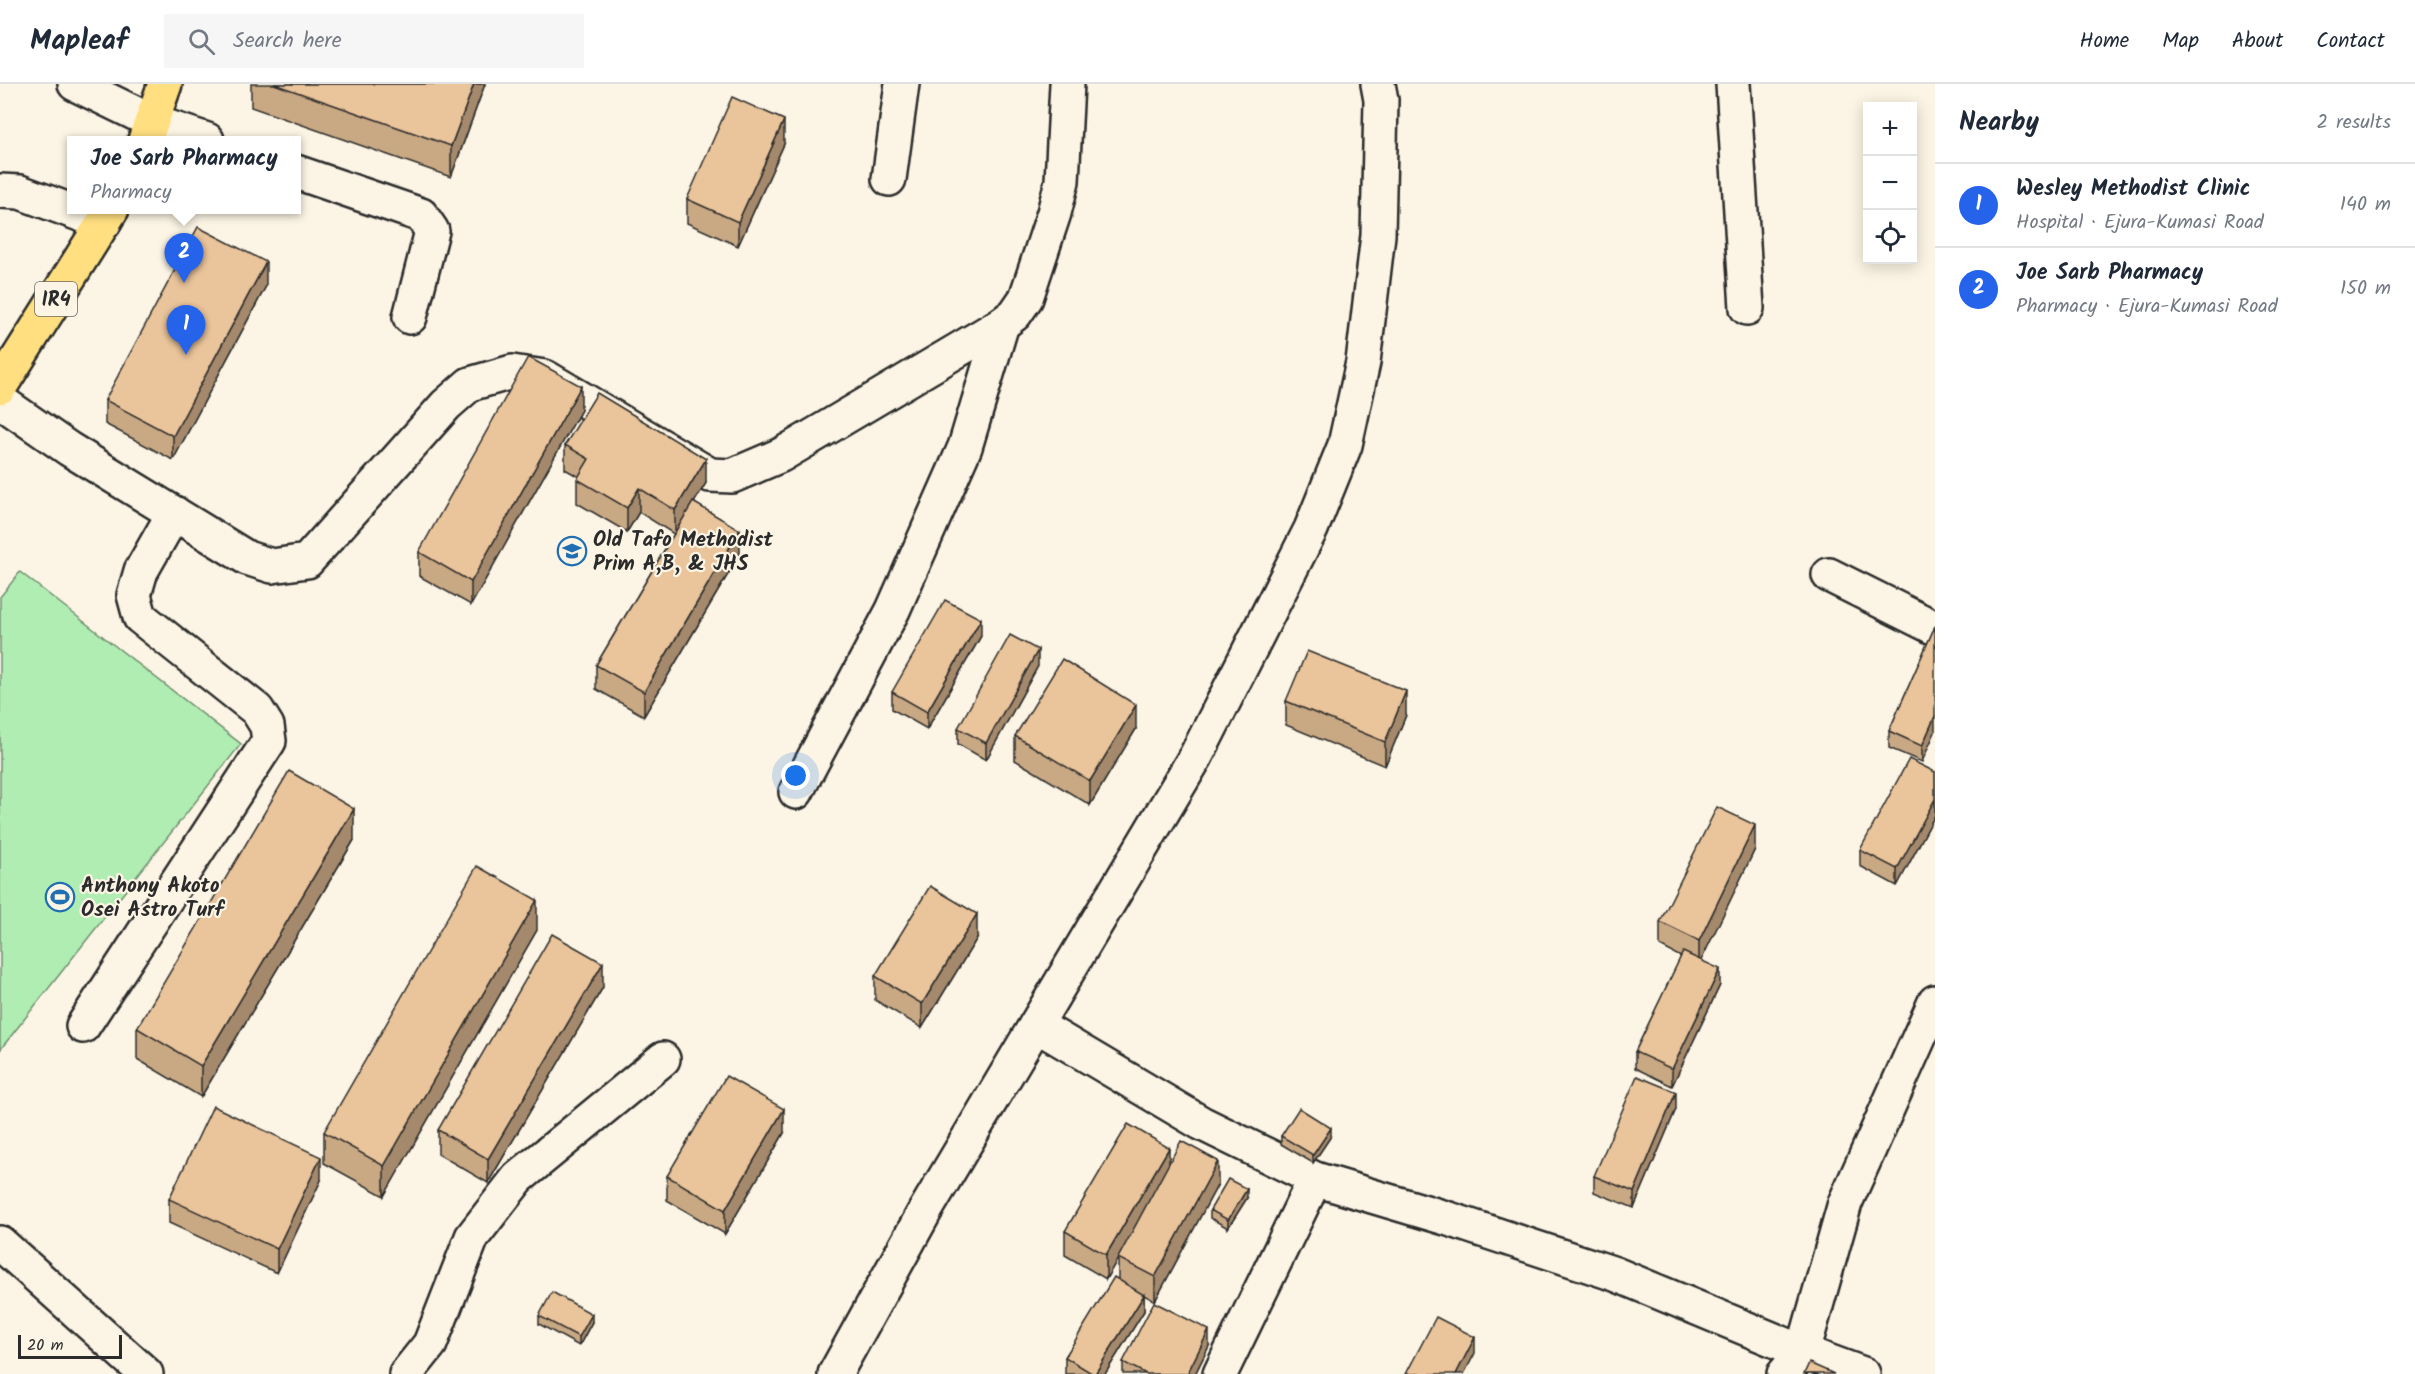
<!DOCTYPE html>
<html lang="en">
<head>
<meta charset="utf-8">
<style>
	:root { --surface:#fff; --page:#f6f6f7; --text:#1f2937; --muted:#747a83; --line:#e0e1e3; --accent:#2563eb }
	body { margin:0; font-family:Kalam,sans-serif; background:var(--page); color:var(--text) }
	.controls { position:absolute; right:18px; top:18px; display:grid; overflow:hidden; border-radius:0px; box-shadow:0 3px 15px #0003 }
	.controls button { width:54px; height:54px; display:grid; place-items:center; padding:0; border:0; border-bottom:2px solid var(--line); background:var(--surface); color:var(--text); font:30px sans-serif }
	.scale { position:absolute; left:18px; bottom:15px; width:104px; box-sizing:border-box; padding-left:6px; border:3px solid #2b2b2b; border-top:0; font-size:16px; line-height:21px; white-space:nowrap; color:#2b2b2b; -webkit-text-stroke:4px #fcf5e5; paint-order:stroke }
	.you { position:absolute; left:796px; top:692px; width:21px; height:21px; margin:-15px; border:4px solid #fff; border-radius:50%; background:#1a73e8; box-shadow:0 0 0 9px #1a73e833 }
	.badge { display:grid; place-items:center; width:39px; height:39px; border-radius:50%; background:var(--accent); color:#fff; font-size:20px; font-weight:700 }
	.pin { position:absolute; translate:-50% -50px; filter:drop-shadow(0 2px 3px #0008) }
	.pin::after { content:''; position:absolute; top:32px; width:21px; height:18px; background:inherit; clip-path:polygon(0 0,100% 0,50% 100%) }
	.popup { position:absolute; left:67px; top:52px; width:234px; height:78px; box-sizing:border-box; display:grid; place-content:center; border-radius:0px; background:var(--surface); filter:drop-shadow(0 2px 4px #0005); font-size:20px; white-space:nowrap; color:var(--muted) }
	.popup b { font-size:22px; color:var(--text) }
	.popup::after { content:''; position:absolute; left:50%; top:100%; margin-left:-12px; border:12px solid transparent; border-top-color:var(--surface) }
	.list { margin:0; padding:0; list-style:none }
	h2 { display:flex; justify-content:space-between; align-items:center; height:78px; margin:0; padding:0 24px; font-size:26px }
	h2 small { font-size:20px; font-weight:400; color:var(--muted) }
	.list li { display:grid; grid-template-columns:39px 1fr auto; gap:18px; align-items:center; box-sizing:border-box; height:84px; padding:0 24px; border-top:2px solid var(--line) }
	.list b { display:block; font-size:22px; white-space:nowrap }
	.list p { margin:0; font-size:20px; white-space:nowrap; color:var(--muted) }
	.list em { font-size:20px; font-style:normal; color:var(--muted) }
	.icon { flex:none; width:33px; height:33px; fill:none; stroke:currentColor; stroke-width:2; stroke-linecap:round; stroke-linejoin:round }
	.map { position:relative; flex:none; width:1935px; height:1290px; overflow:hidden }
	header { display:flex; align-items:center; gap:36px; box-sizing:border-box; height:84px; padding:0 30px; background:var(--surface); border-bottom:2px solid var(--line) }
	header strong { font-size:28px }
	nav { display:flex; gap:33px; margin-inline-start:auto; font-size:21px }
	.search { width:420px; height:54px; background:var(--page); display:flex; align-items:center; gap:15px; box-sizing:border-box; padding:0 21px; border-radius:0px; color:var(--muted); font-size:22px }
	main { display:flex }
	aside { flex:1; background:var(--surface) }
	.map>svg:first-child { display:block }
	.green { fill:#b0edb2; stroke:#6e8c6e; stroke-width:1.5 }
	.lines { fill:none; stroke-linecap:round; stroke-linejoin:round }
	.minor-casing { stroke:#2b2b2b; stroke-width:38 }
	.major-casing { stroke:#2b2b2b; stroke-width:38 }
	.minor { stroke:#fcf5e5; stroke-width:33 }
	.major { stroke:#ffdf80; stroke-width:33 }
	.wall { fill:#c9a984; stroke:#2b2b2b; stroke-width:1.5 }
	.shaded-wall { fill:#a4896c; stroke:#2b2b2b; stroke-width:1.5 }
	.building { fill:#eac49a; stroke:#2b2b2b; stroke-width:1.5 }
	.labels { text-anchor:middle; stroke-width:4.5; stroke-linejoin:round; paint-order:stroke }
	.shield { fill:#fcf5e5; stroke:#6a6863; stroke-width:1.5 }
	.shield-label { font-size:20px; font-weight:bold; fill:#2b2b2b }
	.poi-label { font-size:21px; font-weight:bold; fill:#2b2b2b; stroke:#fcf5e5; text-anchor:start }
</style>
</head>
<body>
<header>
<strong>Mapleaf</strong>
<div class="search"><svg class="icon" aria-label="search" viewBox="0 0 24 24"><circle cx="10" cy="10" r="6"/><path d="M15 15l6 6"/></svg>Search here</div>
<nav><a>Home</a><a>Map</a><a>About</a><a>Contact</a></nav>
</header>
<main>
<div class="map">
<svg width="1935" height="1290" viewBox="0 0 1935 1290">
	<rect width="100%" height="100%" fill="#fcf5e5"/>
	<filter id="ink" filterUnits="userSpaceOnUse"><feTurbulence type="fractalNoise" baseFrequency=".0167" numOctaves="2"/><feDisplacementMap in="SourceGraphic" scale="12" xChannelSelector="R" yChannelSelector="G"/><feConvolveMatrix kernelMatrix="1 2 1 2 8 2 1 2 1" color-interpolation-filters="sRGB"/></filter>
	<g filter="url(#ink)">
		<!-- green -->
		<polygon class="green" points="20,488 241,660 0,966 0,513"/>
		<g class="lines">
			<!-- minor casing -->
			<g class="minor-casing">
				<g id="minor">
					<polyline points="75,0 153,38 207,56"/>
					<polyline points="1733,0 1747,224"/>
					<polyline points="296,88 421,131 432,147 410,233"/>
					<polyline points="889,95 902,0"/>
					<polyline points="0,107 20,108 104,139"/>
					<polyline points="0,317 69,365 247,474 272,482 307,477 446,321 470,300 512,288 545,293 710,391 732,392 781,371 1002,240 1015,230 1026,214 1054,129 1062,97 1067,0"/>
					<polyline points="1829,491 1935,544"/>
					<polyline points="796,708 893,526 965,363 1002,240"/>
					<polyline points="1036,941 1201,1039 1315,1095 1449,1135 1615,1190 1803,1268 1863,1290"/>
					<polyline points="83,942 269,657 267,642 257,626 140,533 134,511 141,487 174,429"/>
					<polyline points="0,1159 146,1290"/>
					<polyline points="406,1290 430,1260 472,1153 518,1094 663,975"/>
					<polyline points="835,1290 925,1127 1196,672 1311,445 1345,361 1363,278 1378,151 1381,16 1378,0"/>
					<polyline points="1220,1290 1315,1095"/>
					<polyline points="1784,1290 1803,1268 1845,1119 1935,918"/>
				</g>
			</g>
			<!-- major casing -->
			<g class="major-casing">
				<g id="major">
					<polyline points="145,56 165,0"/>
					<polyline points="0,303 112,125"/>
				</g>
			</g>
			<!-- minor -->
			<use href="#minor" class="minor"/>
			<!-- major -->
			<use href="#major" class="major"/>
		</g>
		<!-- wall -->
		<g class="wall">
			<polygon points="251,0 485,0 451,93 251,23"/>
			<polygon points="784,60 738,162 687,139 687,115"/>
			<polygon points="266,202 173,376 105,340 105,316"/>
			<polygon points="581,326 471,521 419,492 419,468"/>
			<polygon points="565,361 706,399 694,418 740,470 644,632 596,605 596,581 674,450 639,428 627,448 577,419 577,395 579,393 565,385"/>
			<polygon points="1935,542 1922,678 1889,664 1889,647"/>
			<polygon points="981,552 927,645 892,625 892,608"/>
			<polygon points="1038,582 986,676 958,660 958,644"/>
			<polygon points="1286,617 1406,631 1385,682 1286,641"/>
			<polygon points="1136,645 1090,721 1015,676 1015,652"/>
			<polygon points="1935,688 1935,731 1897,802 1860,782 1860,766"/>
			<polygon points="354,756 201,1013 137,975 137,944"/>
			<polygon points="1755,765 1701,876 1720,901 1672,1002 1635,984 1635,968 1681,873 1660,862 1660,838"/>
			<polygon points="537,846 384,1112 324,1079 324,1048"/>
			<polygon points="977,854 922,944 875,916 875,892"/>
			<polygon points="603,903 488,1099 438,1070 438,1046"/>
			<polygon points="1676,1025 1634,1124 1594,1108 1594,1092"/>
			<polygon points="784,1049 725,1150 667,1116 667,1092"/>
			<polygon points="1281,1052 1331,1052 1313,1079 1281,1060"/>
			<polygon points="1169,1080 1218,1100 1155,1217 1144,1211 1144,1227 1105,1290 1065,1290 1065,1273 1118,1196 1118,1174 1119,1172 1106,1195 1065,1171 1065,1147"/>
			<polygon points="321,1096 277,1189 169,1139 169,1115"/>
			<polygon points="1247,1114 1228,1144 1210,1134 1210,1126"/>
			<polygon points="539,1232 592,1238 579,1262 539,1240"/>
			<polygon points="1209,1262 1195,1290 1123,1290 1123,1278"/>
		</g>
		<!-- shaded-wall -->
		<g class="shaded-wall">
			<polygon points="474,0 485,0 451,93 451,62"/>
			<polygon points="784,36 784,60 738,162 738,138"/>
			<polygon points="266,178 266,202 173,376 173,352"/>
			<polygon points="581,302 581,326 471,521 471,498"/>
			<polygon points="706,375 706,399 675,450 675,426"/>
			<polygon points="639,404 639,428 627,448 627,424"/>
			<polygon points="740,446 740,470 644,632 644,608"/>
			<polygon points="981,535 981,552 927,645 927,628"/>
			<polygon points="1038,566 1038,582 986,676 986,659"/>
			<polygon points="1406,607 1406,631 1385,682 1385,658"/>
			<polygon points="1136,621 1136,645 1090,721 1090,697"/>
			<polygon points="1935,632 1935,648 1922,678 1922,662"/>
			<polygon points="1935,715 1935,731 1897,802 1897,785"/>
			<polygon points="354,725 354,756 201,1013 201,982"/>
			<polygon points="1755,741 1755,765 1699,881 1699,857"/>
			<polygon points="537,816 537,846 384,1112 384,1082"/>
			<polygon points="977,830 977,854 922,944 922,920"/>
			<polygon points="603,879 603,903 488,1099 488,1075"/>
			<polygon points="1720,885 1720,901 1672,1002 1672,985"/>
			<polygon points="1676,1008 1676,1025 1634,1124 1634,1108"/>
			<polygon points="784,1025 784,1049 725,1150 725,1126"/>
			<polygon points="1331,1044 1331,1052 1313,1079 1313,1071"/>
			<polygon points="1169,1064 1169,1088 1106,1195 1106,1171"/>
			<polygon points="321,1073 321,1096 277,1189 277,1165"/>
			<polygon points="1218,1077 1218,1100 1155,1217 1155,1193"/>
			<polygon points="1247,1105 1247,1114 1228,1144 1228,1136"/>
			<polygon points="1144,1211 1144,1227 1105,1290 1095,1290"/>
			<polygon points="592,1230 592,1238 579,1262 579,1253"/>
			<polygon points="1209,1246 1209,1262 1195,1290 1187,1290"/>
			<polygon points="1475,1253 1475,1269 1464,1290 1456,1290"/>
		</g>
		<!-- building -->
		<g class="building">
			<polygon points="274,0 474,0 451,62"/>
			<polygon points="732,13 784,36 738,138 687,115"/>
			<polygon points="198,143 266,178 173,352 105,316"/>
			<polygon points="528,273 581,302 471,498 419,468"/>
			<polygon points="597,309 706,375 675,426 639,404 627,424 577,395 589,375 565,361"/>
			<polygon points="693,418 740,446 644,608 596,581"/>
			<polygon points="945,516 981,535 927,628 892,608"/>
			<polygon points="1935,542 1935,632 1922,662 1889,647"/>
			<polygon points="1010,551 1038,566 986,659 958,644"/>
			<polygon points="1307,567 1406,607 1385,658 1286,617"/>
			<polygon points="1062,575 1136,621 1090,697 1015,652"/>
			<polygon points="1909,675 1935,688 1935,715 1897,785 1860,766"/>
			<polygon points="289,687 354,725 201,982 137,944"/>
			<polygon points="1717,723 1755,741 1699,857 1660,838"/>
			<polygon points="477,782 537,816 384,1082 324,1048"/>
			<polygon points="930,802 977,830 922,920 875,892"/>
			<polygon points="552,850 603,879 488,1075 438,1046"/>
			<polygon points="1683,868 1720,885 1672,985 1635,968"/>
			<polygon points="726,992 784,1025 725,1126 667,1092"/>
			<polygon points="1637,992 1676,1008 1634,1108 1594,1092"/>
			<polygon points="213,1022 321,1073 277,1165 169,1115"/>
			<polygon points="1299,1024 1331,1044 1313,1071 1281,1052"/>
			<polygon points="1128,1040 1169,1064 1106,1171 1065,1147"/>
			<polygon points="1181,1057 1218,1077 1155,1193 1118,1174"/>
			<polygon points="1228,1095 1247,1105 1228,1136 1210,1126"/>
			<polygon points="1114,1193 1144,1211 1095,1290 1093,1290 1065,1273"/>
			<polygon points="552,1208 592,1230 579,1253 539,1232"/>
			<polygon points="1154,1218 1209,1246 1187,1290 1146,1290 1123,1278"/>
			<polygon points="1436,1233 1475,1253 1456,1290 1406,1290"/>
			<polygon points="1809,1279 1834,1290 1804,1290"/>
		</g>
	</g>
	<!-- icons -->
	<defs>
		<g id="school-ring" transform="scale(1.5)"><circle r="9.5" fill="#fcf5e5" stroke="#1f6fb2" stroke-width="1.5"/><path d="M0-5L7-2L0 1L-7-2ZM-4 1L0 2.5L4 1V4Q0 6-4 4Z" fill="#1f6fb2"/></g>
		<g id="stadium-ring" transform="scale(1.5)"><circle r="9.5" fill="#fcf5e5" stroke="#1f6fb2" stroke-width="1.5"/><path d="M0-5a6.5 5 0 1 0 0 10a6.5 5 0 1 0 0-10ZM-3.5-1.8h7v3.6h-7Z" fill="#1f6fb2"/></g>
	</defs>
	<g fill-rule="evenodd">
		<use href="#school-ring" x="572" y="467"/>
		<use href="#stadium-ring" x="60" y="813"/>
	</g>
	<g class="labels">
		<!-- shield labels -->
		<rect class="shield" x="35" y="198" width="42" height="34" rx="4.5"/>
		<g class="shield-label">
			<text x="56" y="222">IR4</text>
		</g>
		<!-- poi labels -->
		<g class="poi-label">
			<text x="593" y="462">Old Tafo Methodist<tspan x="593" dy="24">Prim A,B, &amp; JHS</tspan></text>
			<text x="81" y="808">Anthony Akoto<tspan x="81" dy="24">Osei Astro Turf</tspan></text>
		</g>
	</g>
</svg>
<div class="controls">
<button>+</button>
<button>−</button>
<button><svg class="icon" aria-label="locate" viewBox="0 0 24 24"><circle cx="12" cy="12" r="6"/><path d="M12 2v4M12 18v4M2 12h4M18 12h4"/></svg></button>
</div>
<div class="scale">20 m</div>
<div class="you"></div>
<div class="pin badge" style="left:186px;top:271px">1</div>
<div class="pin badge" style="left:184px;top:199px">2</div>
<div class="popup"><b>Joe Sarb Pharmacy</b>Pharmacy</div>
</div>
<aside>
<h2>Nearby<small>2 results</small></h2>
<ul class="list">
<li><span class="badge">1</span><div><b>Wesley Methodist Clinic</b><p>Hospital · Ejura-Kumasi Road</p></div><em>140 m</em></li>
<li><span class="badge">2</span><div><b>Joe Sarb Pharmacy</b><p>Pharmacy · Ejura-Kumasi Road</p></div><em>150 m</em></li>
</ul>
</aside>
</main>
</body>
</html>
